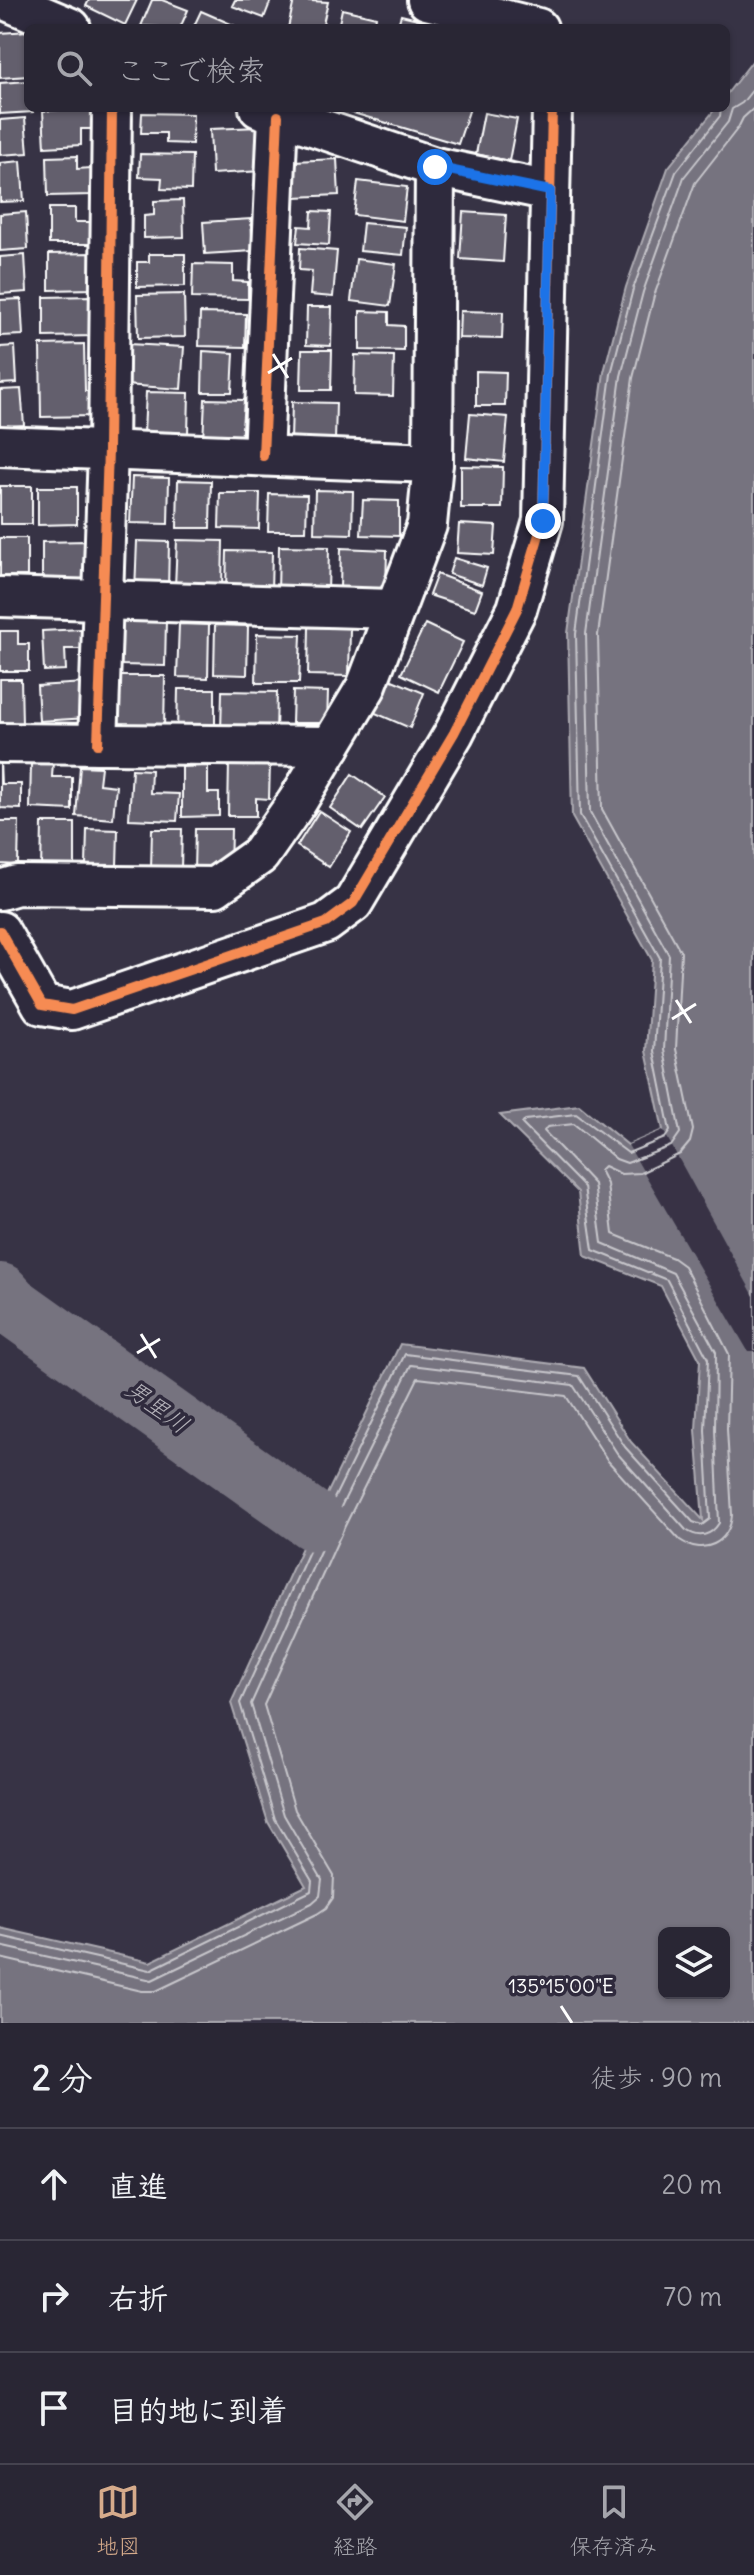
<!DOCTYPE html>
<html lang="ja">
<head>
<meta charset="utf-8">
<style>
	:root { --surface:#292634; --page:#312e3c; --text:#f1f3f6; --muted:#a5a5ac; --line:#45434f; --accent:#d6ab8b }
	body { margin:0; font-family:Delius,"Klee One",sans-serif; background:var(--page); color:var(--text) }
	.controls { position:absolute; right:24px; bottom:24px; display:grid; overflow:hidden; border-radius:12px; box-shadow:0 2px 6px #0004 }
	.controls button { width:72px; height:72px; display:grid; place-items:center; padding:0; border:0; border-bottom:2px solid var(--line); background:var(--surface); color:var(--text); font:40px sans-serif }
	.stop { position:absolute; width:24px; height:24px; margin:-18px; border:6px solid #1a73e8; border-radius:50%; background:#fff }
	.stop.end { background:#1a73e8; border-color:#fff; box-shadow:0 2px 8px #0008 }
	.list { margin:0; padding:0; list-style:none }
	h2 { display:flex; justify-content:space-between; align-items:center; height:104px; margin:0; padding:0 32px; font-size:34px }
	h2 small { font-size:26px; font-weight:400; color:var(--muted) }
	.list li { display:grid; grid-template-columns:52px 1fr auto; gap:24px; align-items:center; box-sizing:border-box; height:112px; padding:0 32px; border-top:2px solid var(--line) }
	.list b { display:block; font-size:30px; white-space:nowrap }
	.list em { font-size:26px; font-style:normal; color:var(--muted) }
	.icon { flex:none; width:44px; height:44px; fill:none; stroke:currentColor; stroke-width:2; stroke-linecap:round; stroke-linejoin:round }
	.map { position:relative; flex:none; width:754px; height:2023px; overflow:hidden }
	.search { position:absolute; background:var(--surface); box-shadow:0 2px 6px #0004; left:24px; right:24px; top:24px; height:88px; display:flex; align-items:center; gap:20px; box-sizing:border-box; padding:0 28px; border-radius:12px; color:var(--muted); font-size:30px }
	.sheet { height:440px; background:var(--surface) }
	nav { display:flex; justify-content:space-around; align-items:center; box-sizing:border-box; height:112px; border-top:2px solid var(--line); background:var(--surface); font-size:22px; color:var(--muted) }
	nav a { display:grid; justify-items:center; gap:4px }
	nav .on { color:var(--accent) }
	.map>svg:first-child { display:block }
	.water { fill:#76737f; stroke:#adabb2; stroke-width:2; fill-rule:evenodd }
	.pier { fill:#373345 }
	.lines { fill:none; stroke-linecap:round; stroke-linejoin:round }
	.shore { stroke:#c8c7cc; stroke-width:2 }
	.river { stroke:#76737f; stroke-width:60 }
	.building { fill:#635f6d; stroke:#fff; stroke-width:2 }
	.minor-casing { stroke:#fff; stroke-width:44 }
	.minor { stroke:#2f2a3d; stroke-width:38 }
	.cycleway-casing { stroke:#2f2a3d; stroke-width:15 }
	.cycleway { stroke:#f68b52; stroke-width:10 }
	.route { stroke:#1a73e8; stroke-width:10 }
	.ticks { fill:none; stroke:#fff; stroke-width:3 }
	.labels { text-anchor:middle; stroke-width:7; stroke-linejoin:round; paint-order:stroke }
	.water-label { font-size:24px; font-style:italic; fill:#b4b2b9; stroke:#2f2a3d }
	.ticks-label { font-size:20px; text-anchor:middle; fill:#fff; stroke:#2f2a3d; stroke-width:7; stroke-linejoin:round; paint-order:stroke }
</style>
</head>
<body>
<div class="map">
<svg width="754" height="2023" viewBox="0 0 754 2023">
	<rect width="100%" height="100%" fill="#373345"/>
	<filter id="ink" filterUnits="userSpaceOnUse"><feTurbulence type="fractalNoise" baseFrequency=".0125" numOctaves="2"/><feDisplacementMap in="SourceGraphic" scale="16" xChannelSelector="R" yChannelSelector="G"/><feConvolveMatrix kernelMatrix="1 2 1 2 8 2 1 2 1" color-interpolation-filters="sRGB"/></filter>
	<g filter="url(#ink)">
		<!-- water -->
		<path class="water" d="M754 59V2023H0V1928L150 1962 306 1886 268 1822 231 1703 314 1521 400 1344 584 1368 631 1442 703 1520 696 1430 700 1360 661 1286 585 1256 578 1192 500 1115 579 1105 628 1145 663 1130 646 1051 652 960 572 817 568 633 604 372 626 287 668 168 716 108H726V95ZM664 1933H724V1993H664Z"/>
		<!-- pier -->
		<polygon class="pier" points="663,1130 754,1296 754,1351 748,1351 628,1145"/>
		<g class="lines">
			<!-- shore -->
			<g class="shore">
				<polyline points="0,1936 150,1970 311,1891 312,1881 275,1819 240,1703 321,1525 405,1354 579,1376 625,1447 693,1522 702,1525 710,1519 705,1430 708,1359 667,1280 593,1250 584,1187 522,1124 525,1120 576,1114 628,1153 665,1138 670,1131 654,1051 660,958 580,815 576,634 611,374 633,289 676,172 720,116 721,108"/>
				<path d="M0 1946 152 1980 312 1903 320 1896 322 1880 284 1815 251 1704 330 1529 411 1365 573 1385 617 1453 686 1530C699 1539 711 1536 719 1523L715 1430 716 1352 673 1273 602 1243 594 1184 544 1131 547 1127 574 1124 616 1159 627 1163 671 1146 680 1133 664 1050 669 955 590 812 586 634 621 376 643 292 684 177 728 122 732 109 742 103 754 88"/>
				<path d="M0 1958 142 1991H156L317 1914 326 1908 333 1898 334 1876 295 1810 264 1705 341 1534 418 1378 566 1396 608 1461 680 1540C703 1556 730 1543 732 1515L727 1429 729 1354 684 1266 673 1258 613 1234 607 1184 600 1170 604 1166 621 1174 640 1173 680 1154 690 1142 693 1130 676 1049 681 952 602 809 598 635 633 378 654 296 695 183 738 128 743 118 754 108"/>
			</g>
			<!-- river -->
			<polyline class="river" points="0,1293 11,1305 314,1521"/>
		</g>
		<!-- building -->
		<g class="building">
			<polygon points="89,0 137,0 125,25 86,6"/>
			<polygon points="152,0 162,0 188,10 180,28 141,26"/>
			<polygon points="235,0 271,0 264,18 232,6"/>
			<polygon points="294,0 328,2 322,28 288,28"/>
			<polygon points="342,9 376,17 374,28 338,28"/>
			<polygon points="201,11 240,28 193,28"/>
			<polygon points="401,15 455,28 397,28"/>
			<polygon points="28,31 28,76 0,78 0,33"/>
			<polygon points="28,81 28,108 33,108 33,112 0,114 0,83"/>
			<polygon points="93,108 95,129 81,129 81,145 45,147 43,111"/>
			<polygon points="336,108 470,108 458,144"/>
			<polygon points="142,113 193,114 192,144 166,143 166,133 141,133"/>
			<polygon points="484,113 517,119 509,161 476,154"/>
			<polygon points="25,118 28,153 0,155 0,120"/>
			<polygon points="260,127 262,171 212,174 210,129"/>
			<polygon points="140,154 192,155 191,190 161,189 162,178 139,177"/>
			<polygon points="77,156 77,169 91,168 92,195 48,196 47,157"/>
			<polygon points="337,159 339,195 295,197 294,161"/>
			<polygon points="21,161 24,201 0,202 0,163"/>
			<polygon points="358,181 407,187 403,221 354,215"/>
			<polygon points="183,200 184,237 144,238 144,216 154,215 154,201"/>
			<polygon points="49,208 75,208 75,222 94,222 94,244 49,244"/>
			<polygon points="312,211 331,212 329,245 297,243 299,226 311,227"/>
			<polygon points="26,212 28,249 0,251 0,214"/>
			<polygon points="463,212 506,215 503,262 460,259"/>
			<polygon points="251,219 253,251 205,254 203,222"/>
			<polygon points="363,223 406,227 403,255 360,251"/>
			<polygon points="300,248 337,251 333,297 310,295 312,271 299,270"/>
			<polygon points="91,253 92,289 49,290 49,254"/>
			<polygon points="149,254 185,254 185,286 137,287 137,262 149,262"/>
			<polygon points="25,255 27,292 0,294 0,257"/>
			<polygon points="356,259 396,264 390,306 351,301"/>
			<polygon points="193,264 233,265 233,281 248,282 248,299 192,298"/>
			<polygon points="184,294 185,337 138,338 137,295"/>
			<polygon points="93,296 94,336 44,337 44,297"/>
			<polygon points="21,299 23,335 0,336 0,300"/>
			<polygon points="307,307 332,307 331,346 306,345"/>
			<polygon points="360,311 389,312 389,325 404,326 404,351 360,350"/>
			<polygon points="460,311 503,312 502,339 459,338"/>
			<polygon points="200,313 246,314 245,347 199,346"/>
			<polygon points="84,344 85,391 93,391 94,416 41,417 40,345"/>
			<polygon points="128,344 184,347 181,389 125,385"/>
			<polygon points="15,346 17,383 0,384 0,347"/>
			<polygon points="302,350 332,350 331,390 301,390"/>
			<polygon points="203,351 234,353 232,392 202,392"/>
			<polygon points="355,355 394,356 393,396 354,395"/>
			<polygon points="476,371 506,372 505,406 476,406"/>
			<polygon points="21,389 24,425 0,427 0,390"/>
			<polygon points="146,392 189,393 188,434 144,433"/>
			<polygon points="205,399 244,400 241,443 203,442"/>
			<polygon points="292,402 336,403 335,442 291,441"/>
			<polygon points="470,414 508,417 504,462 466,458"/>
			<polygon points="461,466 503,467 502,508 461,508"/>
			<polygon points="132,477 169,478 168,524 130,523"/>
			<polygon points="178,480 211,481 210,528 177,528"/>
			<rect x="0" y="486" width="32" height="38"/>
			<polygon points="38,487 77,487 77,524 38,525"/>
			<polygon points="315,490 353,491 352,534 314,533"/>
			<polygon points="220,493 260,493 259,529 219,528"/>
			<polygon points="269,494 307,495 306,531 268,531"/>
			<polygon points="363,500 399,501 399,536 361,535"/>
			<polygon points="459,524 496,526 494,555 457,553"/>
			<rect x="0" y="538" width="27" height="38"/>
			<polygon points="177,540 223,541 222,588 175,587"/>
			<polygon points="86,541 86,581 42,582 42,542"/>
			<polygon points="137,541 169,542 168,592 135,591"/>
			<polygon points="279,546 329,547 328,594 278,593"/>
			<polygon points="341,548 387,550 386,590 340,588"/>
			<polygon points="227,551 272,552 271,591 226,590"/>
			<polygon points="454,558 487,568 482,585 449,574"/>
			<polygon points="437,574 482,591 475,610 429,595"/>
			<polygon points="122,619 166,620 165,666 121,665"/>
			<polygon points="179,624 209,625 208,678 177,677"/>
			<polygon points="425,624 463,642 439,692 401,674"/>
			<polygon points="215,625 248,626 247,675 214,674"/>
			<polygon points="309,627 350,628 349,676 308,675"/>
			<polygon points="81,629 82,649 65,649 66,670 44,671 42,631"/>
			<polygon points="0,631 18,631 18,644 29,644 29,671 0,671"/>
			<polygon points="257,634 301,635 299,683 256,683"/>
			<polygon points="380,675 424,693 410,728 366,709"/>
			<polygon points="120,676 165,676 164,729 119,729"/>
			<polygon points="0,679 21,679 22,724 0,724"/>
			<polygon points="85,683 88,718 39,721 37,686"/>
			<polygon points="178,689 215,689 215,734 177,733"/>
			<polygon points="222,691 277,692 276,734 221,733"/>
			<polygon points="293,691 328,692 327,723 292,723"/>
			<polygon points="0,760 1,784 21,784 21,809 0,808"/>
			<polygon points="31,762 53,762 52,777 72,777 72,810 30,808"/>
			<polygon points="229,762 270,763 269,799 256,798 256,816 228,816"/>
			<polygon points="80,766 101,767 99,784 116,786 113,819 76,816"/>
			<polygon points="208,766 208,793 219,793 219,816 182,817 182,767"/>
			<polygon points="132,769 151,770 150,793 179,794 177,821 129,819"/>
			<polygon points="352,774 385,797 362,830 330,808"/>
			<polygon points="319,811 351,832 329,867 297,846"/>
			<polygon points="0,821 19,821 18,865 0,864"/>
			<polygon points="42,823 75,823 75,872 41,871"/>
			<polygon points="87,829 118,830 117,866 86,866"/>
			<polygon points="152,829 182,829 181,869 151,869"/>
			<polygon points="195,829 231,829 230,872 194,871"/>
		</g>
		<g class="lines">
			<!-- minor casing -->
			<g class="minor-casing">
				<g id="minor">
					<polyline points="5,0 71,28"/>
					<polyline points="427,0 538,28"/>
					<polyline points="259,108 435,167 550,191"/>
					<polyline points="0,446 433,463"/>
					<polyline points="263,456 278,116"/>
					<polyline points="0,597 393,609"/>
					<polyline points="0,743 331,746"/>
					<polyline points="98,744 108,450 112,108"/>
					<polyline points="0,890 17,885 215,887 260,855 297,802 366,687 427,525 433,463 435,167"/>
					<polyline points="0,931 42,1005 72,1010 326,923 353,903 454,733 517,609 543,521 552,108"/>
				</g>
			</g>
			<!-- minor -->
			<use href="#minor" class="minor"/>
			<!-- cycleway casing -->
			<g class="cycleway-casing">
				<g id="cycleway">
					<polyline points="263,456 278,116"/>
					<polyline points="98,744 108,450 112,108"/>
					<polyline points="0,931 42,1005 72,1010 326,923 353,903 454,733 517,609 543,521 552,108"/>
				</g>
			</g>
			<!-- cycleway -->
			<use href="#cycleway" class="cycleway"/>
		</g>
	</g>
	<g class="lines" filter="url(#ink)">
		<!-- route -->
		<polyline class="route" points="435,167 550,191 543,521"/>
	</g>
	<!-- ticks -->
	<path class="ticks" d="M273 354 288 378M268 373 292 358M676 1000 691 1023M672 1019 696 1004M141 1334 156 1358M137 1353 160 1339M561 2006 572 2023"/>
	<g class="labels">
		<!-- water labels -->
		<g class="water-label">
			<text transform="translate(157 1407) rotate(36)" y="8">男里川</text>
		</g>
	</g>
	<g class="ticks-label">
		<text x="561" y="1993">135°15'00"E</text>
	</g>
</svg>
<div class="controls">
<button><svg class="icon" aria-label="layers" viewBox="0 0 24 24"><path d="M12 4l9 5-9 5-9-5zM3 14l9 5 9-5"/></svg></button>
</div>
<div class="stop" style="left:435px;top:167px"></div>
<div class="stop end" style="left:543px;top:521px"></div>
<div class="search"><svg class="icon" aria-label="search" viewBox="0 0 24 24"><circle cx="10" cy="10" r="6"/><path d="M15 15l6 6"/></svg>ここで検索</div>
</div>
<section class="sheet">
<h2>2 分<small>徒歩 · 90 m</small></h2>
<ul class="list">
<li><svg class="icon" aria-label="ahead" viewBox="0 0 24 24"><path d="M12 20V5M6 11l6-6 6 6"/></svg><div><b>直進</b></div><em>20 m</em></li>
<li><svg class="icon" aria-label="right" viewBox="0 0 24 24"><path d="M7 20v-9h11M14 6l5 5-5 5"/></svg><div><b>右折</b></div><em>70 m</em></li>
<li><svg class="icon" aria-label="arrive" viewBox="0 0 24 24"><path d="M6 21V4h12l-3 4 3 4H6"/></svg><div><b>目的地に到着</b></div></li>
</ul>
</section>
<nav>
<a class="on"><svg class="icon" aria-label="map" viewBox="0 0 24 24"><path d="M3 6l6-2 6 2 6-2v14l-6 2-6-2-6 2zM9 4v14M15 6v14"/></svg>地図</a>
<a><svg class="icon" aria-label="directions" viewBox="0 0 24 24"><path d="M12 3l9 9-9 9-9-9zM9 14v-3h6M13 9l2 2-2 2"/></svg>経路</a>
<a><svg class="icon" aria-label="saved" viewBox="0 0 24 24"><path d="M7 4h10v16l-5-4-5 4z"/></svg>保存済み</a>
</nav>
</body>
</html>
